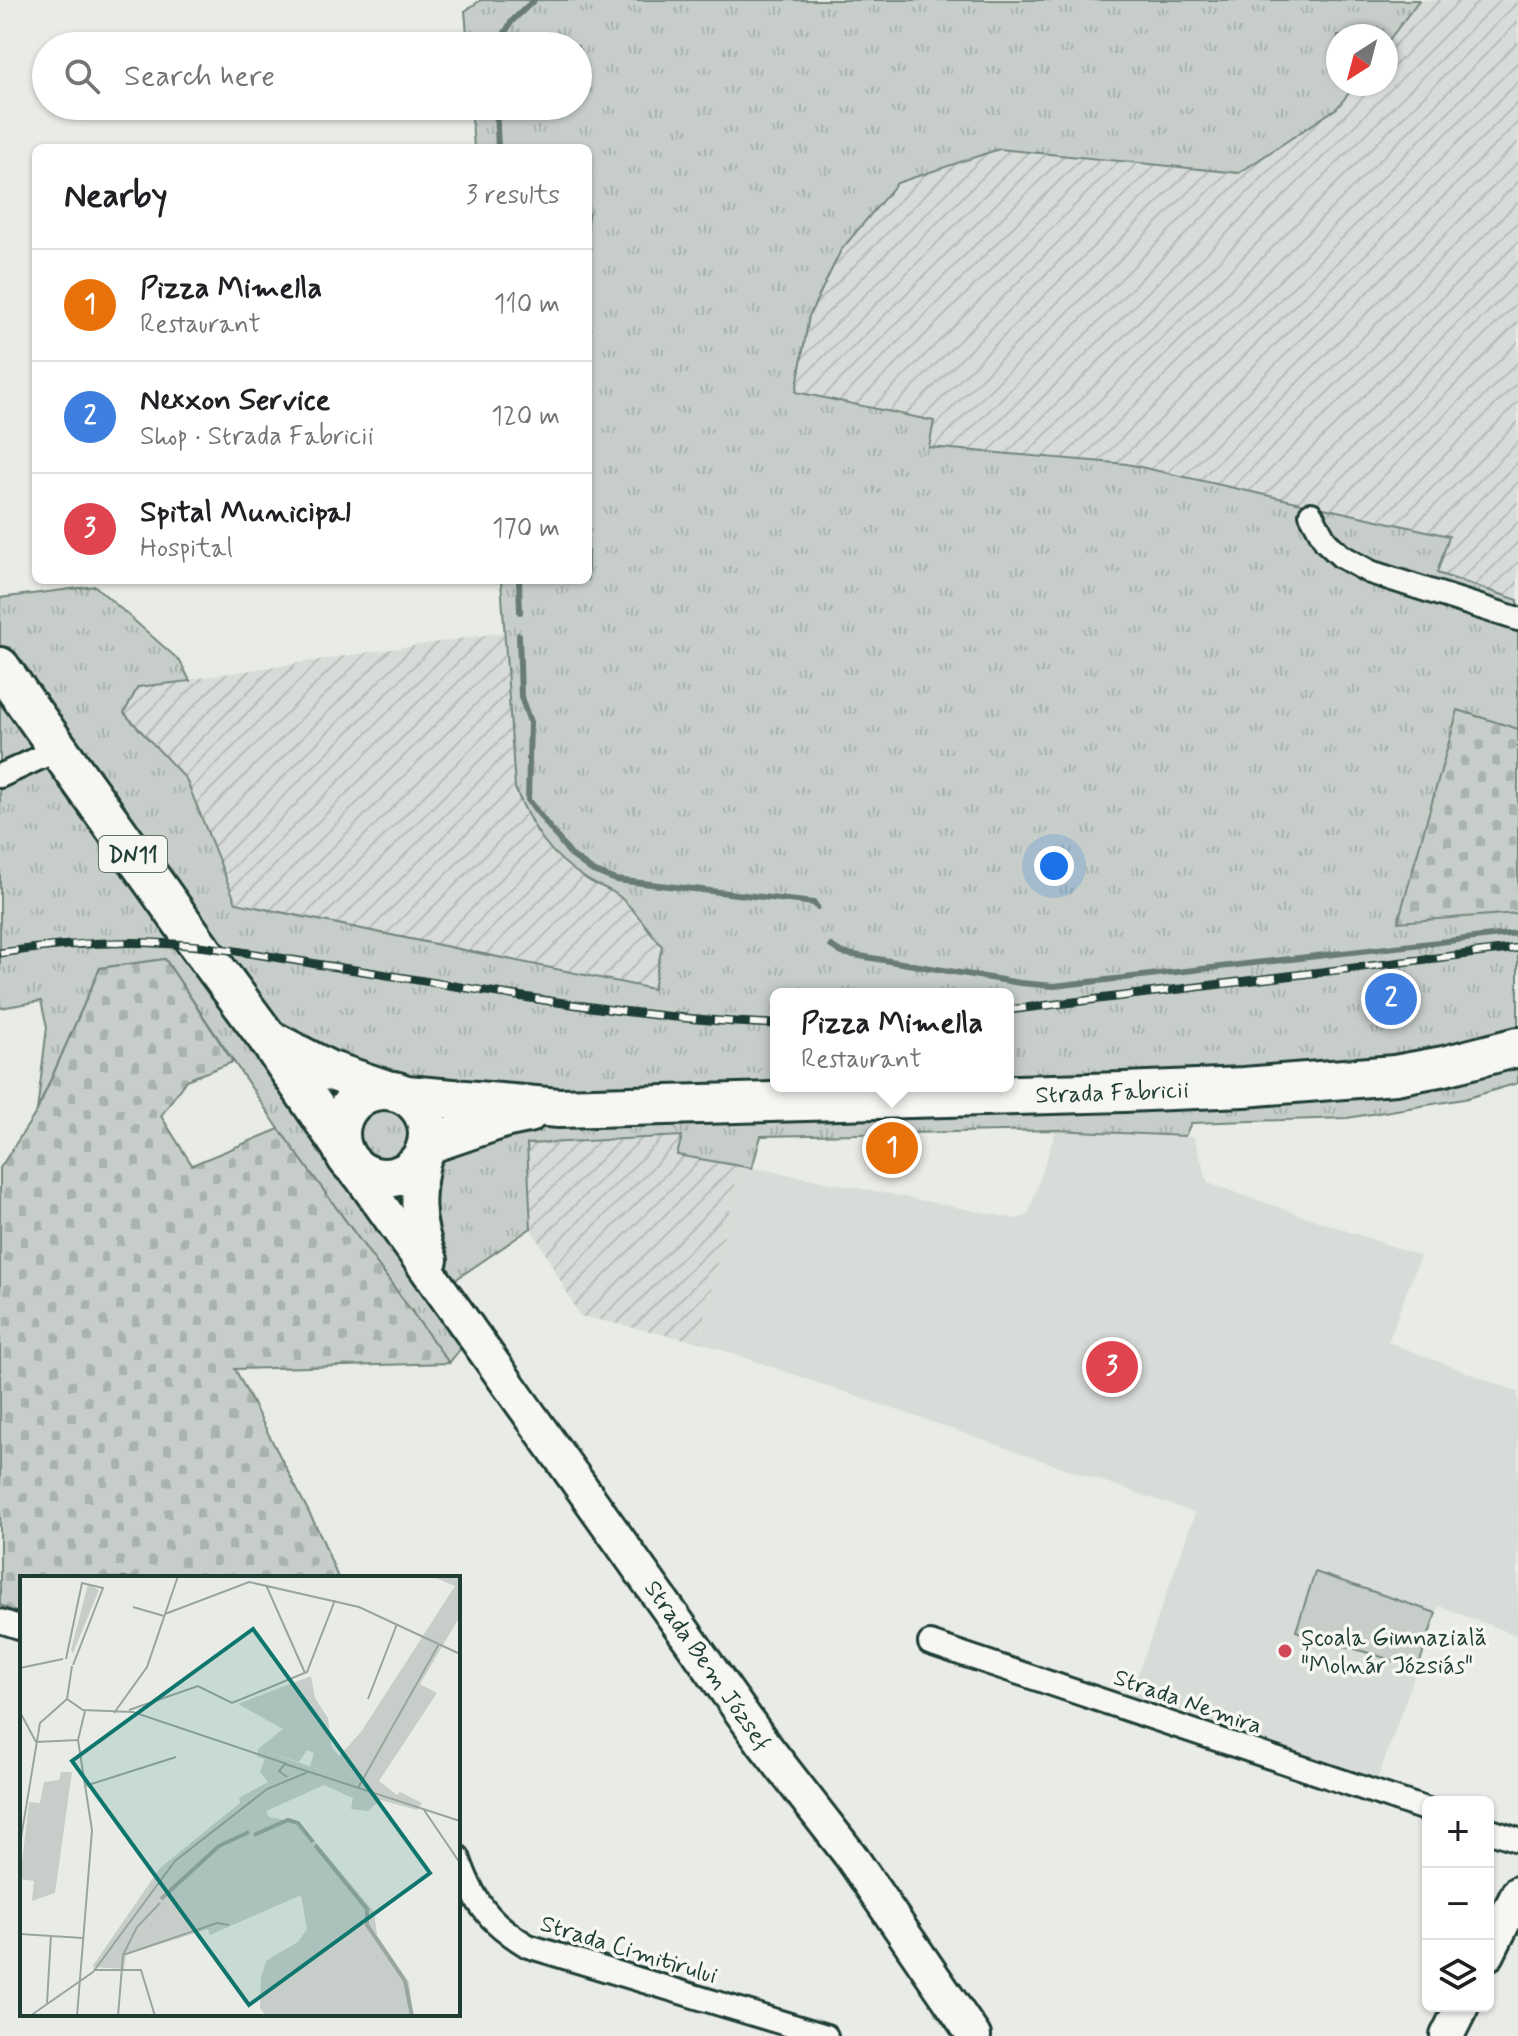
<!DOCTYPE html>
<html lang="en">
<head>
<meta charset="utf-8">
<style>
	:root { --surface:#fff; --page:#f6f6f6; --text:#202124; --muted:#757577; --line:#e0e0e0; --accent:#d1495b }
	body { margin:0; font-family:Mynerve,sans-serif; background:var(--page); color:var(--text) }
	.controls { position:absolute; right:24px; bottom:24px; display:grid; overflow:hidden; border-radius:12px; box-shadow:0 2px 6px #0004 }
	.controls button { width:72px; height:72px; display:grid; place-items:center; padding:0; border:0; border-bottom:2px solid var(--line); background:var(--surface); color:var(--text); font:40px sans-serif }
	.compass { position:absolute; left:1326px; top:24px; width:72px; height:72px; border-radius:50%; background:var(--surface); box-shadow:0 2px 6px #0004; rotate:216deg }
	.you { position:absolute; left:1054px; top:866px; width:28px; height:28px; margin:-20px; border:6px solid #fff; border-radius:50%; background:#1a73e8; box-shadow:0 0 0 12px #1a73e833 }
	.badge { display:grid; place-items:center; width:52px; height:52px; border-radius:50%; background:var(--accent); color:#fff; font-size:26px; font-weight:700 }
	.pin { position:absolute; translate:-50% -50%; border:4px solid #fff; box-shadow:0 2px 8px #0006 }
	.popup { position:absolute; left:770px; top:988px; width:244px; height:104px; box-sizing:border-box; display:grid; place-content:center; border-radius:12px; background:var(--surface); filter:drop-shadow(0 2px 6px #0005); font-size:26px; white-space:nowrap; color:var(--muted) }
	.popup b { font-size:30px; color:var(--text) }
	.popup::after { content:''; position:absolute; left:50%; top:100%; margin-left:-16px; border:16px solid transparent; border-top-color:var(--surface) }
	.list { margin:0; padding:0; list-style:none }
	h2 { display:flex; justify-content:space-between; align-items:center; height:104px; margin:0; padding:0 32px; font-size:34px }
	h2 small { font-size:26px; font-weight:400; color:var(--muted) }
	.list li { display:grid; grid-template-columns:52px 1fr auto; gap:24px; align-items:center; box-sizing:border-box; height:112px; padding:0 32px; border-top:2px solid var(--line) }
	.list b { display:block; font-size:30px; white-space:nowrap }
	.list p { margin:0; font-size:26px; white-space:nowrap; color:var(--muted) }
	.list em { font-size:26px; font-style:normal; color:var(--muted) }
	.icon { flex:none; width:44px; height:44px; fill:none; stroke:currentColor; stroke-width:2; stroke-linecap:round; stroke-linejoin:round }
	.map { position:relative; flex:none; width:1518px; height:2036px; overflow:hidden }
	.search { position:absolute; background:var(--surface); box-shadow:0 2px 6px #0004; left:32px; top:32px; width:560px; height:88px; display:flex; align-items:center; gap:20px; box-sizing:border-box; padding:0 28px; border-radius:44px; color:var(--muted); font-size:30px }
	.panel { position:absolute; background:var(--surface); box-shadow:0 2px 6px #0004; left:32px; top:144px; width:560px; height:440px; border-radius:12px }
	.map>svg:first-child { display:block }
	.built { fill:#d8dcd8 }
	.industrial { fill:url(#industrial-furrows) }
	.grass { fill:url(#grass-tufts); stroke:#73867e; stroke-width:2; fill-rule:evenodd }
	.cemetery { fill:url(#cemetery-stones); stroke:#73867e; stroke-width:2 }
	.green { fill:#c7cec9; stroke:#73867e; stroke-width:2 }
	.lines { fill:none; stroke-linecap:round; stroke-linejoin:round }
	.stream { stroke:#687c75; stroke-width:6 }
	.minor-casing { stroke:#1f3d34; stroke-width:28 }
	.secondary-casing { stroke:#1f3d34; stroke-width:38 }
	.trunk-casing { stroke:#1f3d34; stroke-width:44 }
	.minor { stroke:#f6f6f2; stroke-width:22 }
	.secondary { stroke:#f6f6f2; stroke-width:32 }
	.trunk { stroke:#f6f6f2; stroke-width:38 }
	.rail-casing { stroke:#1f3d34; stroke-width:9 }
	.rail { stroke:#f6f6f2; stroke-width:6; stroke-dasharray:18; stroke-linecap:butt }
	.poi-dot { fill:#d1495b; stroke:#f6f6f2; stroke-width:3 }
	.labels { text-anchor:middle; stroke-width:7; stroke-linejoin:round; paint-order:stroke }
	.shield { fill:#f6f6f2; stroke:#60746d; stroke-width:2 }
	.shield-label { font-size:22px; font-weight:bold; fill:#1f3d34 }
	.street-label { font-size:24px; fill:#1f3d34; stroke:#f6f6f2 }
	.poi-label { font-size:24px; fill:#1f3d34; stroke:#f6f6f2; text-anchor:start }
	.inset-river { fill:none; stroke:#99a6a0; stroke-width:4 }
	.inset-road { fill:none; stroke:#98a59f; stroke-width:2 }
	.view { fill:#0f766e; fill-opacity:0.15; stroke:#0f766e; stroke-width:4 }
	.inset-edge { fill:none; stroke:#1f3d34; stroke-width:4 }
</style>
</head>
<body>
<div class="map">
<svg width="1518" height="2036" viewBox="0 0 1518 2036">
	<defs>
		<pattern id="industrial-furrows" width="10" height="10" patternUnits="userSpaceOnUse" patternTransform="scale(2)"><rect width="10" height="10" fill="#d8dcd8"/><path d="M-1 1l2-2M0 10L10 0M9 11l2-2" fill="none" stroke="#b9beba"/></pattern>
		<pattern id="grass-tufts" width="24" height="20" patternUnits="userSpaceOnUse" patternTransform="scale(2)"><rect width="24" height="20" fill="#c7cec9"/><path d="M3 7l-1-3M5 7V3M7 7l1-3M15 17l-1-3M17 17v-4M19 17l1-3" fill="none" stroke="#aab2ad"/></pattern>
		<pattern id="cemetery-stones" width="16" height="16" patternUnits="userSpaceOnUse" patternTransform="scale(2)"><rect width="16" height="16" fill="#c7cec9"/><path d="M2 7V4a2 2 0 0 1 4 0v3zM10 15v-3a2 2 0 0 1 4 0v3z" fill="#aab2ad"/></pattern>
	</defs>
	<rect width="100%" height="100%" fill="#e9ebe7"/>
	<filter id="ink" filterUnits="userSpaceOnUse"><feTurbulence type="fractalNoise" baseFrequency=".0125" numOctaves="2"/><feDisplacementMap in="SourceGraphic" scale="16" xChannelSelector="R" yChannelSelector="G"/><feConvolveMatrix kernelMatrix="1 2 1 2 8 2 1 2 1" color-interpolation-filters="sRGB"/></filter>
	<g filter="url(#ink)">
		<!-- built -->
		<polygon class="built" points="1056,1130 1194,1137 1208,1183 1420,1256 1388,1342 1518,1392 1518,1636 1439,1606 1377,1781 1130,1696 1195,1513 699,1342 740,1165 1017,1219 1028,1215"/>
		<!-- industrial -->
		<g class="industrial">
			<polygon points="1419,0 1518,0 1518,600 1437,573 1448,536 1127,464 928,447 933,421 796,392 809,316 841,250 897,183 999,149 1239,173 1337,108 1356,84 1386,84 1386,44"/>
			<polygon points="505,632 516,789 527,817 590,881 617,894 662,946 653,989 236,903 186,779 124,713 138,687"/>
			<polygon points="683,1136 678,1155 740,1165 699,1342 580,1316 531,1228 526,1144"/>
		</g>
		<!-- grass -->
		<path class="grass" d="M481 0H1419L1386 44V36H1338V84H1356L1337 108 1239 173 999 149 897 183 841 250 809 316 796 392 934 421 929 447 1127 464 1449 536 1437 573 1518 600V1083L1464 1099 1347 1118 1191 1123 1185 1136 1056 1130 761 1136 752 1168 677 1155 682 1136 527 1144 531 1228 455 1280 484 1319 449 1363 279 1129 165 959 100 968 37 1111 47 1027 41 1001 0 1008V598L95 586 180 661 190 681 138 687 124 713 186 779 236 903 653 989 662 946C649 931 632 905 616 894 608 888 597 886 588 880 549 856 533 830 515 788L501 580H588V148H474L471 106H578V46H468L465 11ZM776 994H1008V1086H776Z"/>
		<!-- cemetery -->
		<g class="cemetery">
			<polygon points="1458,710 1518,729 1518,913 1398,922"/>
			<polygon points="165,959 233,1062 186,1080 161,1116 192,1165 279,1129 449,1363 235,1369 321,1536 338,1578 22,1578 22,1615 0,1605 0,1168 37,1111 100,968"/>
		</g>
		<!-- green -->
		<polygon class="green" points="1315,1572 1436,1613 1418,1668 1296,1631"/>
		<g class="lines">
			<!-- stream -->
			<g class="stream">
				<polyline points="497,46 512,21 534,0"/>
				<polyline points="496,106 498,148"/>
				<polyline points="519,580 520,612"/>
				<polyline points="519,635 521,697 530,722 528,800 571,855 593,871 616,880 814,903 817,907"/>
				<polyline points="831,946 842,953 1020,983 1054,986 1518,933"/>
			</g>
			<!-- minor casing -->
			<g class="minor-casing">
				<g id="minor">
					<polyline points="1311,514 1326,542 1341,556 1370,572 1518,619"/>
					<polyline points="0,776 59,749"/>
					<polyline points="0,1621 22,1628"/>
					<polyline points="930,1643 1428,1810"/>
					<polyline points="1488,1830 1518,1840"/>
					<path d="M458 1857C473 1901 488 1922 528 1946L826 2036"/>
				</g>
			</g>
			<!-- secondary casing -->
			<g class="secondary-casing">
				<g id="secondary">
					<path d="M426 1149C416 1193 414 1218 431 1260"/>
					<polyline points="353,1166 763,1743 850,1855 974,2036"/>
					<polyline points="1488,1954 1518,1893"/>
					<polyline points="1447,2036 1462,2006"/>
				</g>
			</g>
			<!-- trunk casing -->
			<g class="trunk-casing">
				<g id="trunk">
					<polyline points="0,667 199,946 268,1039 341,1146"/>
					<polyline points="274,1042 328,1070 384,1089"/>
					<circle cx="384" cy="1134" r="44"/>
					<polyline points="406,1095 559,1108 1124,1092 1244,1087 1395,1075 1444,1066 1518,1047"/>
					<polyline points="428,1144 504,1118 528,1113"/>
				</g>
			</g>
			<!-- minor -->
			<use href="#minor" class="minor"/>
			<!-- secondary -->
			<use href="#secondary" class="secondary"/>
			<!-- trunk -->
			<use href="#trunk" class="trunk"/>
			<!-- rail casing -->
			<g class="rail-casing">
				<g id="rail">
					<path d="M0 953C65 943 133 939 199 946 250 952 300 962 349 969 491 991 633 1019 776 1024"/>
					<polyline points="1008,1010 1518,948"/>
				</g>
			</g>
			<!-- rail -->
			<use href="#rail" class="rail"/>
		</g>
	</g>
	<!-- markers -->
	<circle class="poi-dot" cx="1285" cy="1651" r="8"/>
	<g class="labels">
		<!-- shield labels -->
		<rect class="shield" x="99" y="836" width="68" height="36" rx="6"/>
		<g class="shield-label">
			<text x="133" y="862">DN11</text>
		</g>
		<!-- street labels -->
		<g class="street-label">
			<text transform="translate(1112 1092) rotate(-2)" y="8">Strada Fabricii</text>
			<text transform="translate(708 1665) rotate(55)" y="8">Strada Bem József</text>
			<text transform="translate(1188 1701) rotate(19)" y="8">Strada Nemira</text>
			<text transform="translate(629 1949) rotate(17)" y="8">Strada Cimitirului</text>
		</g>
		<!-- poi labels -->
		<g class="poi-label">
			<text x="1301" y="1645">Școala Gimnazială<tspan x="1301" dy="28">"Molnár Józsiás"</tspan></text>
		</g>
	</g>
	<!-- overview -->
	<g transform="translate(20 1576)">
		<rect width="440" height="440" fill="#e9ebe7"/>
		<path d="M411 0H440V40L400 108 417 117 359 205 377 219 380 216 402 227 397 234 360 224 348 235 331 233 333 222 304 209 246 235 249 241 280 247 354 336 357 359 389 406 393 440H246L240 432 241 400 247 384 278 366 287 353 281 319 190 359 188 353 106 379 104 393 72 391 140 292 220 227 219 222 248 206 240 196 245 183 238 181V173L307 196 314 190 309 167 319 180 341 156 435 10Z" fill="#c7cec9"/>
		<path d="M291 100 295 122 308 142 314 190 307 196 290 190 294 177 287 174 279 186 238 173 263 153 218 128ZM163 308 174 339 118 357 117 353Z" fill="#c7cec9"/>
		<path d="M68 8 79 14 53 77 51 74ZM41 196H52L35 317 12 325 14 305 0 303 9 226 20 227 24 206 39 204Z" fill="#c7cec9"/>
		<path class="inset-river" d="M234 259 268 244 278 247 293 266M295 269 347 333V349L385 405 392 440M141 323 199 270 229 256"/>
		<path class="inset-road" d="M246 9 285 97M113 31 144 40M145 38 229 6 339 31 440 78M46 83 62 7 83 12 53 89M52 90 47 123 63 134 113 136 267 188M0 92 43 83M348 123 377 48M109 134 178 110 212 127 287 96 315 24M0 136 16 166M94 137 127 91 158 0M16 166 58 164M267 201 259 195 265 188 440 245M65 210 156 181M338 212 419 68M404 234 440 287M0 268 20 147 47 123M0 358 63 362M103 379 117 351 140 327M75 394H121L135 440M27 427 31 359M10 440 73 396 155 285 247 213 288 196M57 440 72 254 58 164 65 135M98 440 103 379 197 347 209 349"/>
		<path class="view" d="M233 53 410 297 229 429 52 185Z"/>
		<rect width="440" height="440" class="inset-edge"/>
	</g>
</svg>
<div class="controls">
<button>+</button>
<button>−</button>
<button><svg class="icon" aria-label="layers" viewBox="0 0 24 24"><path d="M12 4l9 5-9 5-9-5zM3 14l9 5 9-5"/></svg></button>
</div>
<svg class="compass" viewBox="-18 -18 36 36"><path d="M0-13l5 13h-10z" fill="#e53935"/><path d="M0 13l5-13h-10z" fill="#757577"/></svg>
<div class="you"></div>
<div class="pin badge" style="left:892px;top:1148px;background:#e8710a">1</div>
<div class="popup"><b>Pizza Mimella</b>Restaurant</div>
<div class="pin badge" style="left:1391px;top:999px;background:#3f7fe0">2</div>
<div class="pin badge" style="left:1112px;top:1367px;background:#e0444e">3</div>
<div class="search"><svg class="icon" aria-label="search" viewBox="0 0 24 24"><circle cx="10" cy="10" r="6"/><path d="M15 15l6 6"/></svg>Search here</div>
<section class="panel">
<h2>Nearby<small>3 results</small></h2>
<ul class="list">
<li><span class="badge" style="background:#e8710a">1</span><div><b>Pizza Mimella</b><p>Restaurant</p></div><em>110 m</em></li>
<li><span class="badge" style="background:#3f7fe0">2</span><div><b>Nexxon Service</b><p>Shop · Strada Fabricii</p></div><em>120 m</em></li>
<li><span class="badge" style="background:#e0444e">3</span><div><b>Spital Municipal</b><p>Hospital</p></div><em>170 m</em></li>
</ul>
</section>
</div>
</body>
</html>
